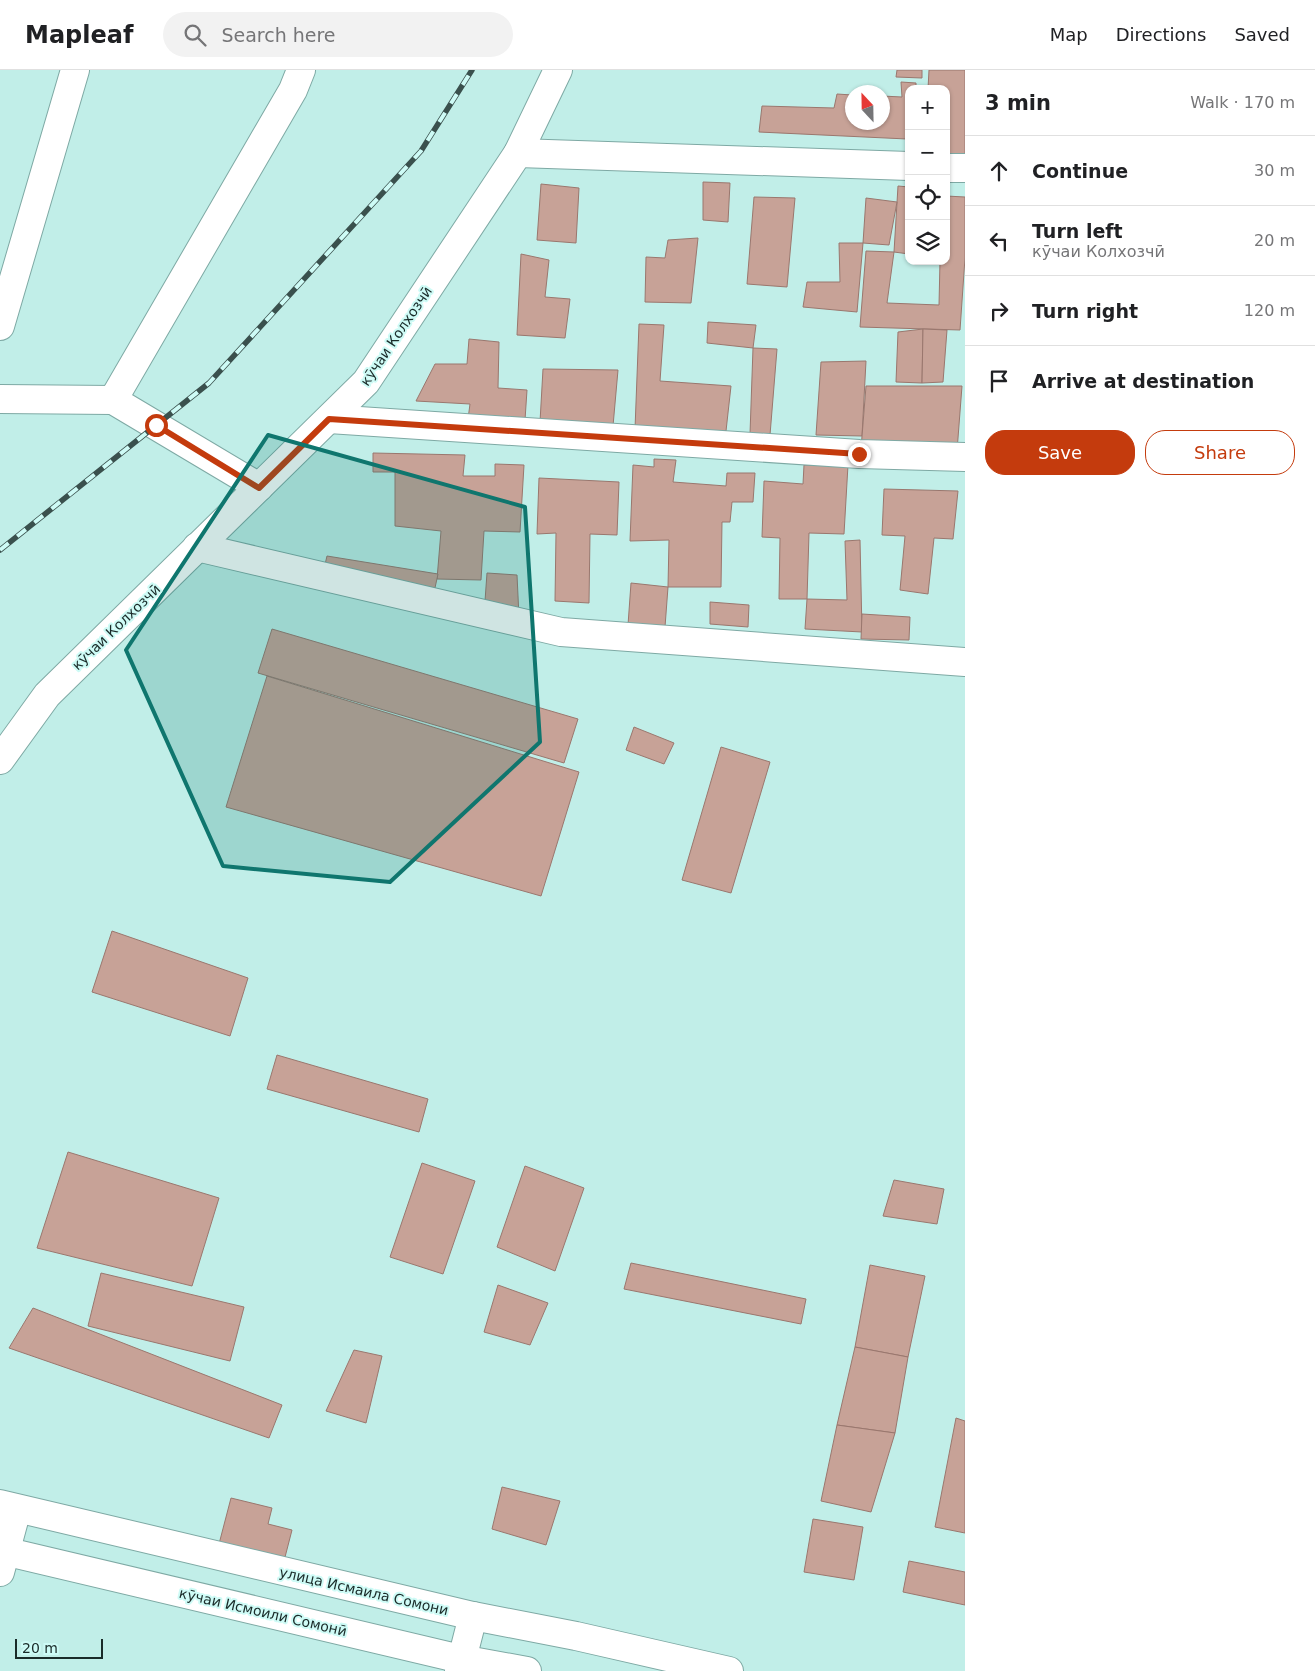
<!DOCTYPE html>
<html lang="en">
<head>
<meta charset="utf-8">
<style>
	:root { --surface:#fff; --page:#f2f2f2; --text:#202124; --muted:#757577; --line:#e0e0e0; --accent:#c43b0d }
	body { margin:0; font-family:"DejaVu Sans",sans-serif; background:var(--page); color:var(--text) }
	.controls { position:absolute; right:15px; top:15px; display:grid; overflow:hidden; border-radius:10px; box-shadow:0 1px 4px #0004 }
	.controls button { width:45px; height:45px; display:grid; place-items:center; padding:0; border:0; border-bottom:1px solid var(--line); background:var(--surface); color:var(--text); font:25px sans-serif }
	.compass { position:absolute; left:845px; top:15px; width:45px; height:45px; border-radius:50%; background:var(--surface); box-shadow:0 1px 4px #0004; rotate:338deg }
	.scale { position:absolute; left:15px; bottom:12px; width:88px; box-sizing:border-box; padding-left:5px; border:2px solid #1a2b29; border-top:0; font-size:14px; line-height:18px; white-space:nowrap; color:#1a2b29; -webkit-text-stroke:4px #cefbf6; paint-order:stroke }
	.stop { position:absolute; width:15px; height:15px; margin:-11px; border:4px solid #c43b0d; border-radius:50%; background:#fff }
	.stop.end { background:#c43b0d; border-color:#fff; box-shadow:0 1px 5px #0008 }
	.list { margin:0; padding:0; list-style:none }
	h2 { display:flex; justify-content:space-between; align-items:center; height:65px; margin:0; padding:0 20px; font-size:21px }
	h2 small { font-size:16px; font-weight:400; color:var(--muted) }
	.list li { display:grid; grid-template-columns:32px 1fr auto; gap:15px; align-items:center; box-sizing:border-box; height:70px; padding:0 20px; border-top:1px solid var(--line) }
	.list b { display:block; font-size:19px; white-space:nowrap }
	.list p { margin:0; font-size:16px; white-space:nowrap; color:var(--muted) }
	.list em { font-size:16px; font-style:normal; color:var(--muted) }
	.actions { display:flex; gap:10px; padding:15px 20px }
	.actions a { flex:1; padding:11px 0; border:1px solid var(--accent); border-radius:20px; text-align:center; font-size:18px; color:var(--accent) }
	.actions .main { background:var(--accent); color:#fff }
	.icon { flex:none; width:28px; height:28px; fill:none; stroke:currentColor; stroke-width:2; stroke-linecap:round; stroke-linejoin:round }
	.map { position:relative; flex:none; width:965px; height:1601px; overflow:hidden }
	header { display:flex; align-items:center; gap:30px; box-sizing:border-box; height:70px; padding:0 25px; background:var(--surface); border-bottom:1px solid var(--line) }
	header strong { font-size:24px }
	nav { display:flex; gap:28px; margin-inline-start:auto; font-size:18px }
	.search { width:350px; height:45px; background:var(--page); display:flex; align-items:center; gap:12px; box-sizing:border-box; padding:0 18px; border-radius:28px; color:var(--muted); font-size:19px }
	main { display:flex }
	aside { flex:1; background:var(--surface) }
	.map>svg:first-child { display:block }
	.building { fill:#c7a297; stroke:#9a776e }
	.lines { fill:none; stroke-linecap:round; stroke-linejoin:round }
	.minor-casing { stroke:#7ea9a4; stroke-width:30 }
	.secondary-casing { stroke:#7ea9a4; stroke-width:30 }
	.primary-casing { stroke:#7ea9a4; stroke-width:30 }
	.minor { stroke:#fff; stroke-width:28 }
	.secondary { stroke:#fff; stroke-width:28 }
	.primary { stroke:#fff; stroke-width:28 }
	.rail-casing { stroke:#3a504d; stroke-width:5.5 }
	.rail { stroke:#cefbf6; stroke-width:4; stroke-dasharray:11; stroke-linecap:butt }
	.route { stroke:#c43b0d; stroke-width:6 }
	.marked { fill:#0f766e; fill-opacity:0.2; stroke:#0f766e; stroke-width:4; stroke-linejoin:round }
	.labels { text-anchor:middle; stroke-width:4; stroke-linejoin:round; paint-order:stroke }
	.street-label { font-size:14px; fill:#1a2b29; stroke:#cefbf6 }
</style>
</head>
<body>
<header>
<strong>Mapleaf</strong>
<div class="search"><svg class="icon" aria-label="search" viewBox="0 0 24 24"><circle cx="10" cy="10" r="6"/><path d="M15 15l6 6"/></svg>Search here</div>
<nav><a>Map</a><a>Directions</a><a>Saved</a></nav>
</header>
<main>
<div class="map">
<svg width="965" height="1601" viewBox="0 0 965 1601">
	<rect width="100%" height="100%" fill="#c1eee8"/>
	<!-- building -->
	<g class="building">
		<polygon points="897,0 922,0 922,8 896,7"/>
		<polygon points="929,0 965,0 965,92 946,91 946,19 928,19"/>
		<polygon points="901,12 916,13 916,19 909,19 909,60 907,60 907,69 759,62 762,36 834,38 837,24 852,25 852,52 882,52 882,26 902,27"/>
		<polygon points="703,112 730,113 728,152 703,150"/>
		<polygon points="541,114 579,118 576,173 537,170"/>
		<polygon points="898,116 909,117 909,184 894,182"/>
		<polygon points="946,126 965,127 965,188 960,260 860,257 866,181 894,182 887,233 939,235 940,191 946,191"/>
		<polygon points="754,127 795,128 787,217 747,214"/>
		<polygon points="866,128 897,132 889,175 863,173"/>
		<polygon points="698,168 691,233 645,232 646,187 665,188 668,170"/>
		<polygon points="839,173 863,173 857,242 803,237 807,212 840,212"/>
		<polygon points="521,184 549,190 545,227 570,229 565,268 517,265"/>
		<polygon points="708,252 756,255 753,278 707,273"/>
		<polygon points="639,254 664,255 660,311 731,316 726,361 635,359"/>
		<polygon points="923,259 922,313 896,312 898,262"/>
		<polygon points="923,259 947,260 943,312 922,313"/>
		<polygon points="469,269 499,272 498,318 527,320 525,350 468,349 470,334 416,331 435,294 467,294"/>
		<polygon points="753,278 777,279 770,365 750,364"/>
		<polygon points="866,291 862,366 816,365 821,292"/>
		<polygon points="543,299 618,300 613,356 540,352"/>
		<polygon points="866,316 962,316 957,381 861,379"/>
		<polygon points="373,383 465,385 463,406 495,406 495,394 524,395 520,462 484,461 481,510 437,509 441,461 395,456 395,402 373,402"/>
		<polygon points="654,389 676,390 673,412 726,416 727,403 755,403 753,432 732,432 730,452 722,452 721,517 668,517 669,470 630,471 633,395 654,397"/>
		<polygon points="804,395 848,395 844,464 809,463 807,529 779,529 780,468 762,467 764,411 803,414"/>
		<polygon points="539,408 619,412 617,465 590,464 589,533 555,531 556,463 537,464"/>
		<polygon points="884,419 958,421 953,469 934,468 928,524 900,520 905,466 882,465"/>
		<polygon points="860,470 862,562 805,559 807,529 847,530 845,471"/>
		<polygon points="327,486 438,504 433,527 322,507"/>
		<polygon points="487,503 517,505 519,547 484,545"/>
		<polygon points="631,513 668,517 665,557 628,555"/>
		<polygon points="710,532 749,535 748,557 710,554"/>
		<polygon points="862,544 910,547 909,570 861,569"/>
		<polygon points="272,559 578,649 564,693 258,603"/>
		<polygon points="267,606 579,702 541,826 226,737"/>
		<polygon points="634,657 674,673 664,694 626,680"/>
		<polygon points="721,677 770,692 731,823 682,810"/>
		<polygon points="112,861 248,908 230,966 92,922"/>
		<polygon points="277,985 428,1029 419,1062 267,1019"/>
		<polygon points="68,1082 219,1128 192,1216 37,1178"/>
		<polygon points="422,1093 475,1111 443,1204 390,1187"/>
		<polygon points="525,1096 584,1118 555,1201 497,1177"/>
		<polygon points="894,1110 944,1119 937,1154 883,1146"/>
		<polygon points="631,1193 806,1229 801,1254 624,1219"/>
		<polygon points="870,1195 925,1206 908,1287 855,1277"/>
		<polygon points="101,1203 244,1237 230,1291 88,1256"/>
		<polygon points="498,1215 548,1233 530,1275 484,1262"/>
		<polygon points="33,1238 282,1335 269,1368 9,1278"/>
		<polygon points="855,1277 908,1287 895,1363 837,1355"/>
		<polygon points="354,1280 382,1286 366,1353 326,1341"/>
		<polygon points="956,1348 965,1351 965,1463 935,1457"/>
		<polygon points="837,1355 895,1363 871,1442 821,1431"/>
		<polygon points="502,1417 560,1431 546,1475 492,1459"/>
		<polygon points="231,1428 272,1438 268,1454 292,1460 284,1491 219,1474"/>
		<polygon points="813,1449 863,1457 854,1510 804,1502"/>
		<polygon points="909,1491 965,1502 965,1535 903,1522"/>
	</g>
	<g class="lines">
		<!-- minor casing -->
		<g class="minor-casing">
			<g id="minor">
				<polyline points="518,83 909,96"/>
				<polyline points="946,98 965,98"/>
				<polyline points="0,256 75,0"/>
				<polyline points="0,329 113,330 293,20 301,0"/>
				<polyline points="113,330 259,417"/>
				<polyline points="329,349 859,384 965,387"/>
				<polyline points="197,477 561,562 965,592"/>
				<polyline points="0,1502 17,1439"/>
				<polyline points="459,1601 473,1546"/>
			</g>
		</g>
		<!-- secondary casing -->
		<g class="secondary-casing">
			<polyline id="secondary" points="0,690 47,625 366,312 518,83 558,0"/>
		</g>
		<!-- primary casing -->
		<g class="primary-casing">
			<g id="primary">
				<polyline points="0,1434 473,1546 576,1566 729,1601"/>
				<polyline points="0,1480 461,1589 527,1601"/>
			</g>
		</g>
		<!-- minor -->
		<use href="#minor" class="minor"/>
		<!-- secondary -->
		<use href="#secondary" class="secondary"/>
		<!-- primary -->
		<use href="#primary" class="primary"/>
		<!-- rail casing -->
		<g class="rail-casing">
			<polyline id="rail" points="0,480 209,313 421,81 472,0"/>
		</g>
		<!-- rail -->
		<use href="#rail" class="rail"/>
	</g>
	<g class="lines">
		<!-- route -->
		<polyline class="route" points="156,355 259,418 329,349 859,384"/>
	</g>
	<!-- marked area -->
	<path class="marked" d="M268 365 525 437 540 672 390 812 223 796 126 580Z"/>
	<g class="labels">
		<!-- street labels -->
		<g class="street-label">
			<text transform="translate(396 266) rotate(-56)" y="5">кӯчаи Колхозчӣ</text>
			<text transform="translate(116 557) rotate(-44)" y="5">кӯчаи Колхозчӣ</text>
			<text transform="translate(364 1521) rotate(13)" y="5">улица Исмаила Сомони</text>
			<text transform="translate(263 1542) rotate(13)" y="5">кӯчаи Исмоили Сомонӣ</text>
		</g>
	</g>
</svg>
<div class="controls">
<button>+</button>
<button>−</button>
<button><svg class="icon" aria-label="locate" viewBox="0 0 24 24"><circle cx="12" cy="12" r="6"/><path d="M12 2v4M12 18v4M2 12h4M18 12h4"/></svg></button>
<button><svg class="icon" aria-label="layers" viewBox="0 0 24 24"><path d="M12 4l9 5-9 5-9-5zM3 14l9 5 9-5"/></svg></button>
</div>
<svg class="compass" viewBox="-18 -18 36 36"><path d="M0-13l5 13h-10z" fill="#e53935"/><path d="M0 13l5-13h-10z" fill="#757577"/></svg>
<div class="scale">20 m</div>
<div class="stop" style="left:156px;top:355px"></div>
<div class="stop end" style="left:859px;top:384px"></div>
</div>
<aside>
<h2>3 min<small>Walk · 170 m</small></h2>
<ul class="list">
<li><svg class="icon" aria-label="ahead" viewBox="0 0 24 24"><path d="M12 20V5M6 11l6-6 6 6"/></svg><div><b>Continue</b></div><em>30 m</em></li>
<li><svg class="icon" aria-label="left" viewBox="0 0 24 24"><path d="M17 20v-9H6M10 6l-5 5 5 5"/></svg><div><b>Turn left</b><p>кӯчаи Колхозчӣ</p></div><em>20 m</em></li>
<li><svg class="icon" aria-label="right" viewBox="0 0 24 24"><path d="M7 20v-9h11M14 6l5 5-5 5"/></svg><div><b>Turn right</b></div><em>120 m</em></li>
<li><svg class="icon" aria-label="arrive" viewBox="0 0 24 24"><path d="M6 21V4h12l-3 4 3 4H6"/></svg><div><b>Arrive at destination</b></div></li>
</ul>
<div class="actions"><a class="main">Save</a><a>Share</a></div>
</aside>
</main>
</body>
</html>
